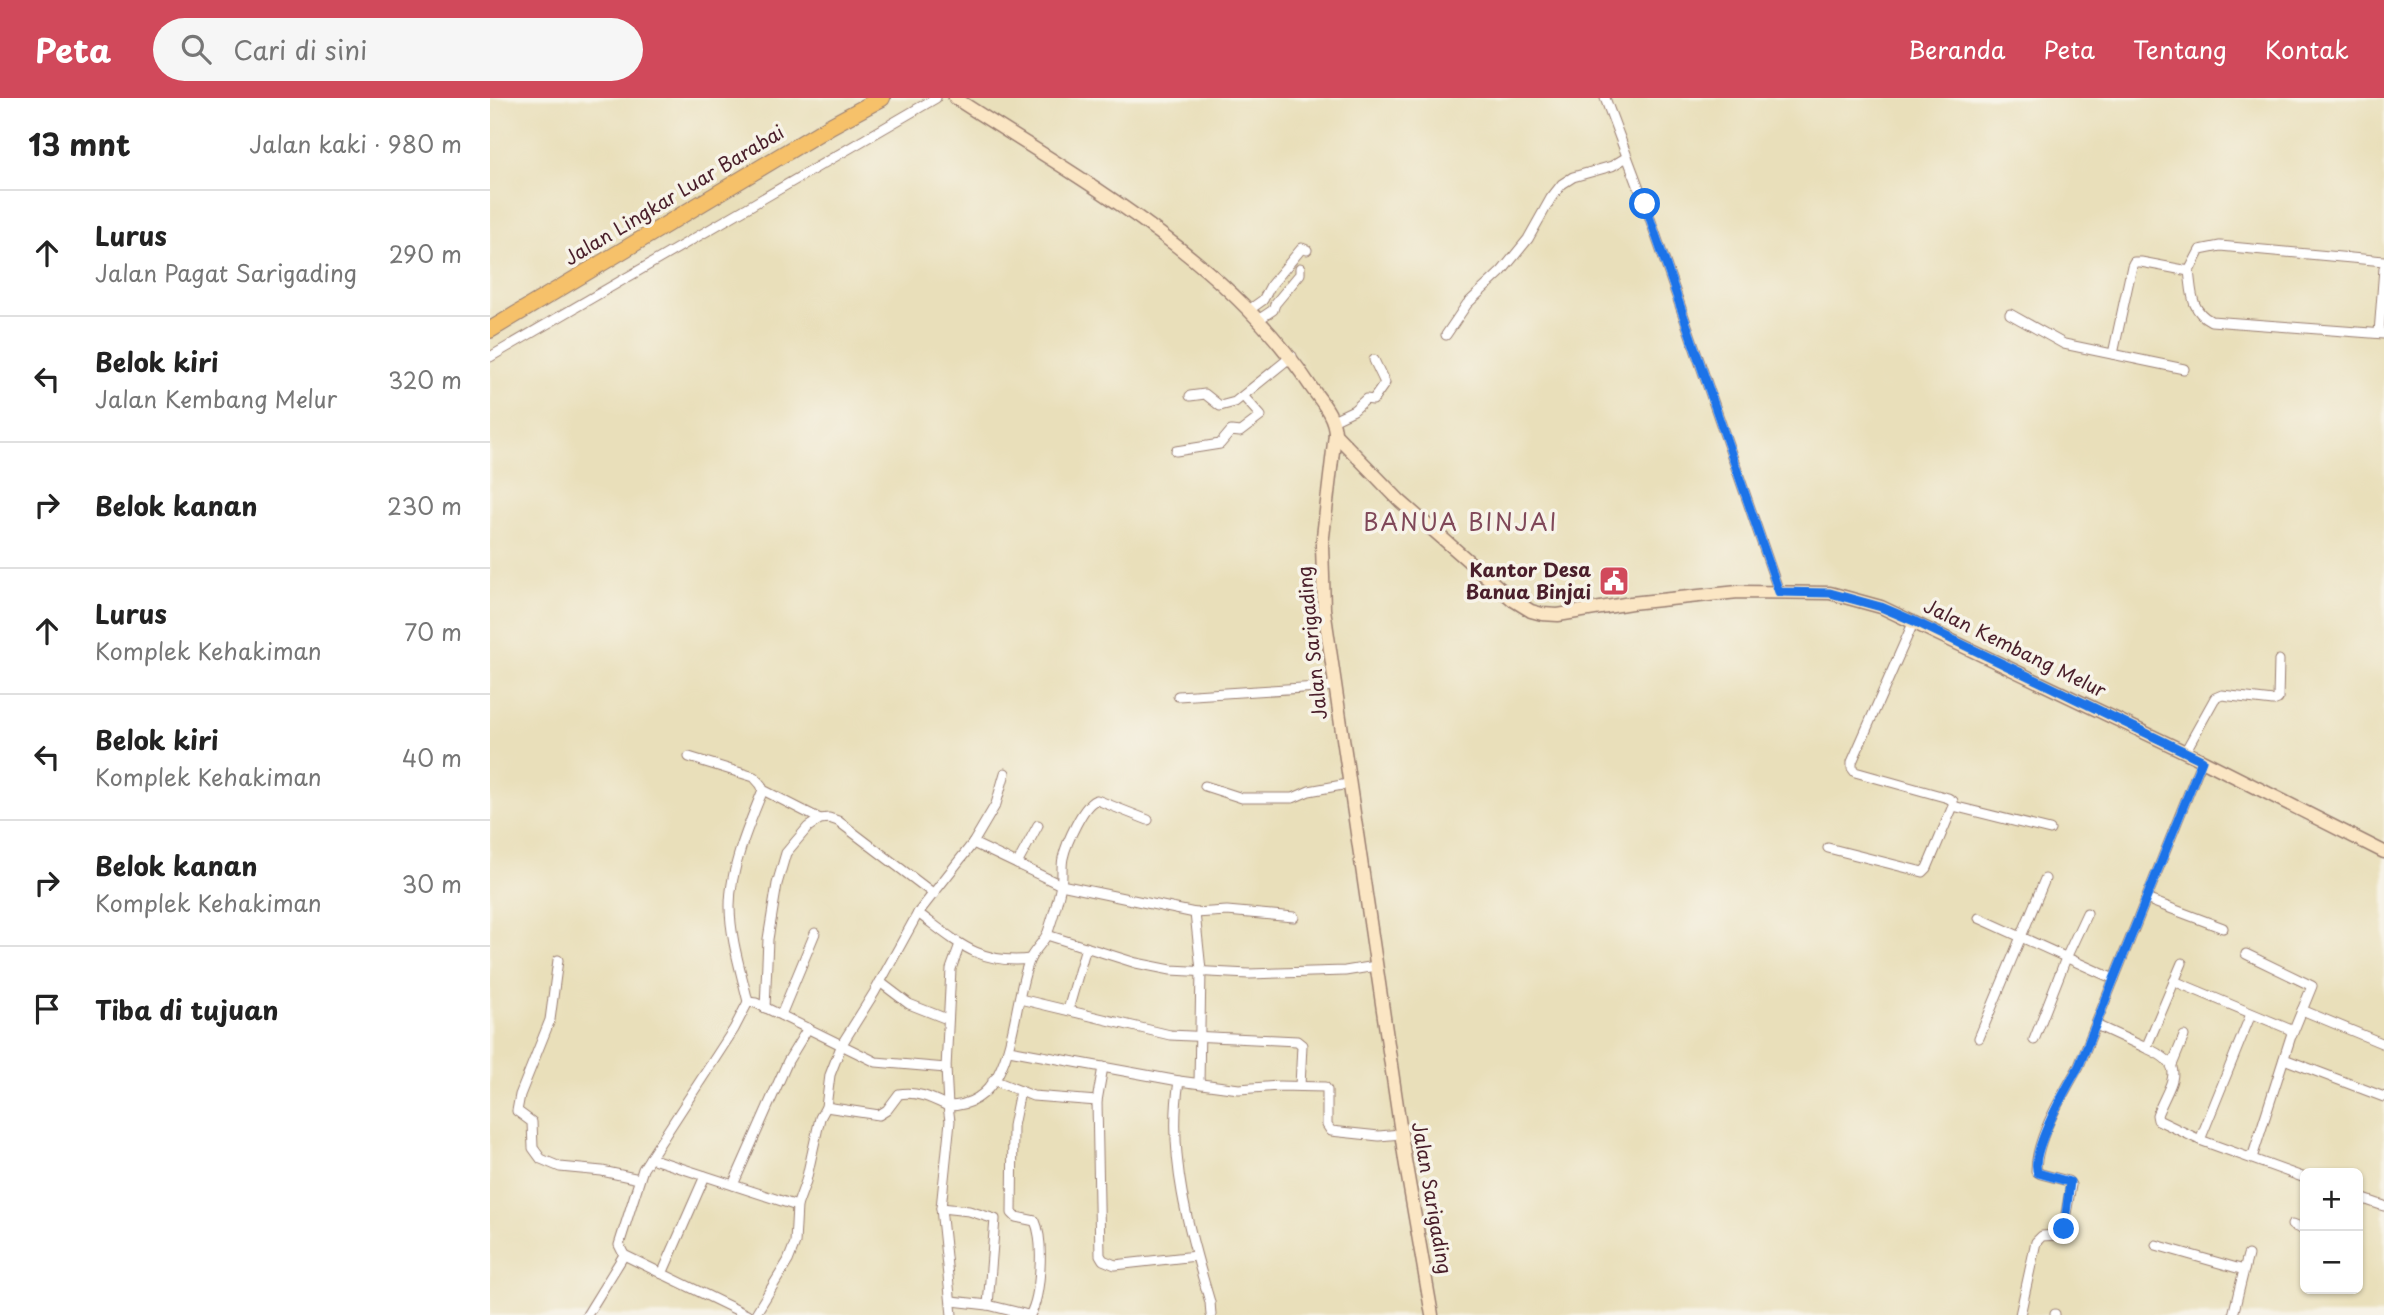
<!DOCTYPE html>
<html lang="id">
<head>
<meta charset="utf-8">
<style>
	:root { --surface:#fff; --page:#f6f6f6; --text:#222; --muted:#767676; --line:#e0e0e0; --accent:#d1495b }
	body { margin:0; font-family:"Playpen Sans",sans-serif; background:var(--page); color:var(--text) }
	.controls { position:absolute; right:21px; bottom:21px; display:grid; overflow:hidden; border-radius:10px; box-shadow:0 2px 5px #0004 }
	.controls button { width:63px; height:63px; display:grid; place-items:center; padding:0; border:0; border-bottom:2px solid var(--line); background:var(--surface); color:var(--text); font:35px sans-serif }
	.stop { position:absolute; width:21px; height:21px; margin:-16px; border:5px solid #1a73e8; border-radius:50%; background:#fff }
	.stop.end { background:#1a73e8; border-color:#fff; box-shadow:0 2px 7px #0008 }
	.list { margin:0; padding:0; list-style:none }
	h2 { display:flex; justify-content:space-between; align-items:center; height:91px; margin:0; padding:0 28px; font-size:30px }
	h2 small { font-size:23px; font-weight:400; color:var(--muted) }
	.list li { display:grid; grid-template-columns:46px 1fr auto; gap:21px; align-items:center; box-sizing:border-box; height:126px; padding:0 28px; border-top:2px solid var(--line) }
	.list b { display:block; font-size:26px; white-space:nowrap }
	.list p { margin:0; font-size:23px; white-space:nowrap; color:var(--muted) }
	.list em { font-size:23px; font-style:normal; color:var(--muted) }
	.icon { flex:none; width:38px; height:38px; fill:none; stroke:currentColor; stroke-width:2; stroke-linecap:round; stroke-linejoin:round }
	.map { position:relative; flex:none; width:1894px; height:1217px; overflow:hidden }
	header { display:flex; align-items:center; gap:42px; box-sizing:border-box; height:98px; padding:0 35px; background:var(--accent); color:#fff }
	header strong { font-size:33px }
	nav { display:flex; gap:38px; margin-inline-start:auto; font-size:24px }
	.search { width:490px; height:63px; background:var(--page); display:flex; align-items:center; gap:18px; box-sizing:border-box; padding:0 24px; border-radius:38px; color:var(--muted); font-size:26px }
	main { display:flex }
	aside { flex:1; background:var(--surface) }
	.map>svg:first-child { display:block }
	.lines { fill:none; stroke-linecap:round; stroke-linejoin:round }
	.street-casing { stroke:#9a7f72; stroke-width:11 }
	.secondary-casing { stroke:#9a7f72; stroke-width:15 }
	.highway-casing { stroke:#9a7f72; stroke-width:18 }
	.street { stroke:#fff; stroke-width:9 }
	.secondary { stroke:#fbe6c4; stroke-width:12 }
	.highway { stroke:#f6c16b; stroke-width:16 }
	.route { stroke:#1a73e8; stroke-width:9 }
	.labels { text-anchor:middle; stroke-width:7; stroke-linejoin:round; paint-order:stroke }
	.street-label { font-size:19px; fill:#4a1f2b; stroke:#f7f3e8 }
	.poi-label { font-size:19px; font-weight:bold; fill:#4a1f2b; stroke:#f7f3e8; text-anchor:end }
	.quarter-label { font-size:23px; letter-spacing:2px; fill:#804859; stroke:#f7f3e8 }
</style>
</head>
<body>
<header>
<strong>Peta</strong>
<div class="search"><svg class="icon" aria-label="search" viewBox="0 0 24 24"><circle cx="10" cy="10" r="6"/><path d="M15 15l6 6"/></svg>Cari di sini</div>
<nav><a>Beranda</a><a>Peta</a><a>Tentang</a><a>Kontak</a></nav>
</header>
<main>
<aside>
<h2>13 mnt<small>Jalan kaki · 980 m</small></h2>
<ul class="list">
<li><svg class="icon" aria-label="ahead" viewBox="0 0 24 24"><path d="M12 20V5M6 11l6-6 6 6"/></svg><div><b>Lurus</b><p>Jalan Pagat Sarigading</p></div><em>290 m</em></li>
<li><svg class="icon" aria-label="left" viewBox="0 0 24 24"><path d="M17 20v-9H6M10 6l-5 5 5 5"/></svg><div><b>Belok kiri</b><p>Jalan Kembang Melur</p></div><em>320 m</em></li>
<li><svg class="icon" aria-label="right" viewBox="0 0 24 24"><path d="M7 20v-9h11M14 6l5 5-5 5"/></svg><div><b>Belok kanan</b></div><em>230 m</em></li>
<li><svg class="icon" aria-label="ahead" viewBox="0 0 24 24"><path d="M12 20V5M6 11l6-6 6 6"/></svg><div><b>Lurus</b><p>Komplek Kehakiman</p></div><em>70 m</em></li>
<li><svg class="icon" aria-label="left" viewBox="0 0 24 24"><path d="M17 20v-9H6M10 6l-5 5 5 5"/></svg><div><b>Belok kiri</b><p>Komplek Kehakiman</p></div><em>40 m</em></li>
<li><svg class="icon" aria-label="right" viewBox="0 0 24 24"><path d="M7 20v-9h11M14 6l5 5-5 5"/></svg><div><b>Belok kanan</b><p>Komplek Kehakiman</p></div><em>30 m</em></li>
<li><svg class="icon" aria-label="arrive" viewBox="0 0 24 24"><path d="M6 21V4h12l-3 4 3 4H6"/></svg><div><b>Tiba di tujuan</b></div></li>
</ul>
</aside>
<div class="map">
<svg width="1894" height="1217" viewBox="0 0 1894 1217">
	<rect width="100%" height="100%" fill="#f7f3e8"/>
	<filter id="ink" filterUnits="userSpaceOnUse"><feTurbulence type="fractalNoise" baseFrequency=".0143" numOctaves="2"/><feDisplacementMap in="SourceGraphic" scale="14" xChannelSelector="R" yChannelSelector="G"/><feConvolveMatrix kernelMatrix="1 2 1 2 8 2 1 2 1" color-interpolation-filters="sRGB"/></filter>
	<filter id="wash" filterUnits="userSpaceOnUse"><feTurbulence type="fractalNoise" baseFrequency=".00686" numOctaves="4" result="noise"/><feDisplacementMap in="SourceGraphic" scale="28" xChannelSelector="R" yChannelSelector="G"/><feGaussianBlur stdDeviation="1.57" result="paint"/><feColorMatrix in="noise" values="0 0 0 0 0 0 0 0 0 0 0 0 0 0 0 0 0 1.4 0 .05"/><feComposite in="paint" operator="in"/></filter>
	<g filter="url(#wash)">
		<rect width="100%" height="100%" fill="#e9dfba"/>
	</g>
	<g filter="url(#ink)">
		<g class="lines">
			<!-- street casing -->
			<g class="street-casing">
				<g id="street">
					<polyline points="1115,0 1155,106 1289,494"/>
					<path d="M1699 173C1702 193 1700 213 1721 223L1894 236"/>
					<polyline points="759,212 773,202 781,187 812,150 817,152"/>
					<polyline points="1520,216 1574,246 1694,271"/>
					<polyline points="768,222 783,212 785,206 810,176 810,170"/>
					<polyline points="1889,235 1894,170"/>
					<polyline points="956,237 977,206 1012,173 1038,141 1061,100 1072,86 1083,79 1122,68 1137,59"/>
					<polyline points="1623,256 1642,168 1644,164 1651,164 1699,173 1710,152 1730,148 1894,163"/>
					<polyline points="0,259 446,0"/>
					<polyline points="700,298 715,296 730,308 745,304 802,258"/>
					<polyline points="843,322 864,312 876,301 883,302 895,285 884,262"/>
					<polyline points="686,353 730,346 741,333 750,334 771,318 753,298"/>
					<polyline points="688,598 844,588"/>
					<polyline points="1695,654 1725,600 1732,597 1783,603 1788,601 1789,562"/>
					<polyline points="199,659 264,679 271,687 273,692 330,721"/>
					<polyline points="715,688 752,700 803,700 819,693 858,686"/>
					<polyline points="1463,708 1560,732"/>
					<polyline points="483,745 506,706 515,675"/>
					<polyline points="1338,750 1433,774 1437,770 1463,708 1463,703 1458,700 1365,674 1362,670 1362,664 1424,523"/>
					<polyline points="527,766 548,727"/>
					<polyline points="1656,801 1733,830"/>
					<path d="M428 815C467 844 489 867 540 861"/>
					<polyline points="705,815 711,872 709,985"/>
					<polyline points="1489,820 1624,881"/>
					<polyline points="557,837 646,865 681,872 759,876 855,873 886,868"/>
					<polyline points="1756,856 1822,888 1802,937"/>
					<polyline points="68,862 60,922 30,997 27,1013 42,1024 43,1050 51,1061 70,1069 112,1073 149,1081"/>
					<polyline points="1684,883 1799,931 1802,935 1763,1057 1759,1059"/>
					<polyline points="390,884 419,906 457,921"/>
					<polyline points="530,901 680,937 807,943 812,947 810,988"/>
					<path d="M258 904C251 873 240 840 240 808 240 771 259 726 273 692"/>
					<polyline points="275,910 278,841 287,786 296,755 318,729 330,721 339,720 348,723 444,796"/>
					<polyline points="578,912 596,849"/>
					<polyline points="1812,912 1894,946"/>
					<polyline points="1761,916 1710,1042 1815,1080"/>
					<polyline points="291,917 325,835"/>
					<polyline points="1606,927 1656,950 1692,865"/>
					<polyline points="1489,940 1555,781"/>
					<polyline points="1544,942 1576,860 1597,815"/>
					<path d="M1656 950C1699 968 1681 982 1667 1017L1668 1022 1710 1042"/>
					<polyline points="519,952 689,983"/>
					<polyline points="1794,961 1894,999"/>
					<polyline points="1682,967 1694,938"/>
					<polyline points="456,970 461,871 470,846"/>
					<polyline points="503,982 543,998 607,1003 613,969"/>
					<path d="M530 993 523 1028 522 1115 526 1119 545 1123C554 1143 551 1198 540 1217"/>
					<polyline points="607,1003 610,1157 613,1162 625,1167 706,1158"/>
					<path d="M336 1009 389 1017 397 1012 409 996C427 993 441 1000 458 1008"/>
					<polyline points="160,1060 307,1108"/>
					<polyline points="243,1087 298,963 318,930"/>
					<polyline points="1868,1099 1894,1108"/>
					<polyline points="451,1110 479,1113 505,1121 498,1207"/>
					<polyline points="1802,1127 1814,1132"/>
					<polyline points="1666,1147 1754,1172 1743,1217"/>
					<polyline points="134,1157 257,1217"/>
					<polyline points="1754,1172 1758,1157"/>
					<polyline points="172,1176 215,1078"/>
					<polyline points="462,1203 498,1207 538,1217"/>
					<polyline points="97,1217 134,1157 129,1147 153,1071 244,931 258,904 266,905 386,964 456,970 458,1008"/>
					<polyline points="265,1217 298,1163 305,1145 307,1108 316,1083 330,1020 336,1009 340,977 352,946 384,895 428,815 483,745 571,787 705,815 737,813 804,819"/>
					<path d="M462 1217 451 1110 460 1023 458 1008C528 1008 520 907 540 861 545 851 554 844 558 834 563 819 568 802 571 787 573 778 571 769 573 760 576 746 594 704 607 702L658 722"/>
					<path d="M721 1217 720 1204C699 1134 677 1057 689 983L749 991 789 988 835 989 837 992V1027L841 1033 889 1038 911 1036"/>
					<path d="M1530 1217 1546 1144 1552 1138 1568 1137 1573 1133 1581 1087 1578 1083 1551 1076 1546 1073C1546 1040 1573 996 1589 968L1712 662"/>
					<polyline points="1565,1217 1565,1216"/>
				</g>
			</g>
			<!-- secondary casing -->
			<g class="secondary-casing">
				<g id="secondary">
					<path d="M465 0C591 82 738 161 821 289 831 303 845 318 845 336L832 447 834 511 915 1062 942 1217"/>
					<polyline points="845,336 910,403 1023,502 1041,513 1052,516 1068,517 1141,505 1248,494 1340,495 1391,509 1712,662 1894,754"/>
				</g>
			</g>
			<!-- highway casing -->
			<g class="highway-casing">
				<polyline id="highway" points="0,232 342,27 392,0"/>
			</g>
			<!-- street -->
			<use href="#street" class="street"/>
			<!-- secondary -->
			<use href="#secondary" class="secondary"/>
			<!-- highway -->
			<use href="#highway" class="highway"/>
		</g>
	</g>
	<g class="lines" filter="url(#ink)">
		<!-- route -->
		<path class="route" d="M1155 106 1289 494 1340 495 1391 509 1424 523 1712 662 1589 968C1578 987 1538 1057 1548 1075L1580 1084 1574 1131"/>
	</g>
	<!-- icons -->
	<defs>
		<g id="civic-square" transform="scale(1.575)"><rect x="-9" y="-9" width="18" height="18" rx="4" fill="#d1495b" stroke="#f7f3e8"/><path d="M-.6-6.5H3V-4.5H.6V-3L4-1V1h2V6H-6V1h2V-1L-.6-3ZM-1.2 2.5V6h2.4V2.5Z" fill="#fff"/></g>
	</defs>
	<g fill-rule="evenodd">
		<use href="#civic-square" x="1124" y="483"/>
	</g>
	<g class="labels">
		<!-- street labels -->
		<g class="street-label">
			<text transform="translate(184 97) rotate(-31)" y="7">Jalan Lingkar Luar Barabai</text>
			<text transform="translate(822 545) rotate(-96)" y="7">Jalan Sarigading</text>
			<text transform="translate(1525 550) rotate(26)" y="7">Jalan Kembang Melur</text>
			<text transform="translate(942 1100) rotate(80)" y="7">Jalan Sarigading</text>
		</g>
		<!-- poi labels -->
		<g class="poi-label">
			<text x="1101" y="479">Kantor Desa<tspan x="1101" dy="22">Banua Binjai</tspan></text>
		</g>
		<!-- quarter labels -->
		<g class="quarter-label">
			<text x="971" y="433">BANUA BINJAI</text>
		</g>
	</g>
</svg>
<div class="controls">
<button>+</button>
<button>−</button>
</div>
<div class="stop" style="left:1155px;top:106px"></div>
<div class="stop end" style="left:1574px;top:1131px"></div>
</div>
</main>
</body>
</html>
